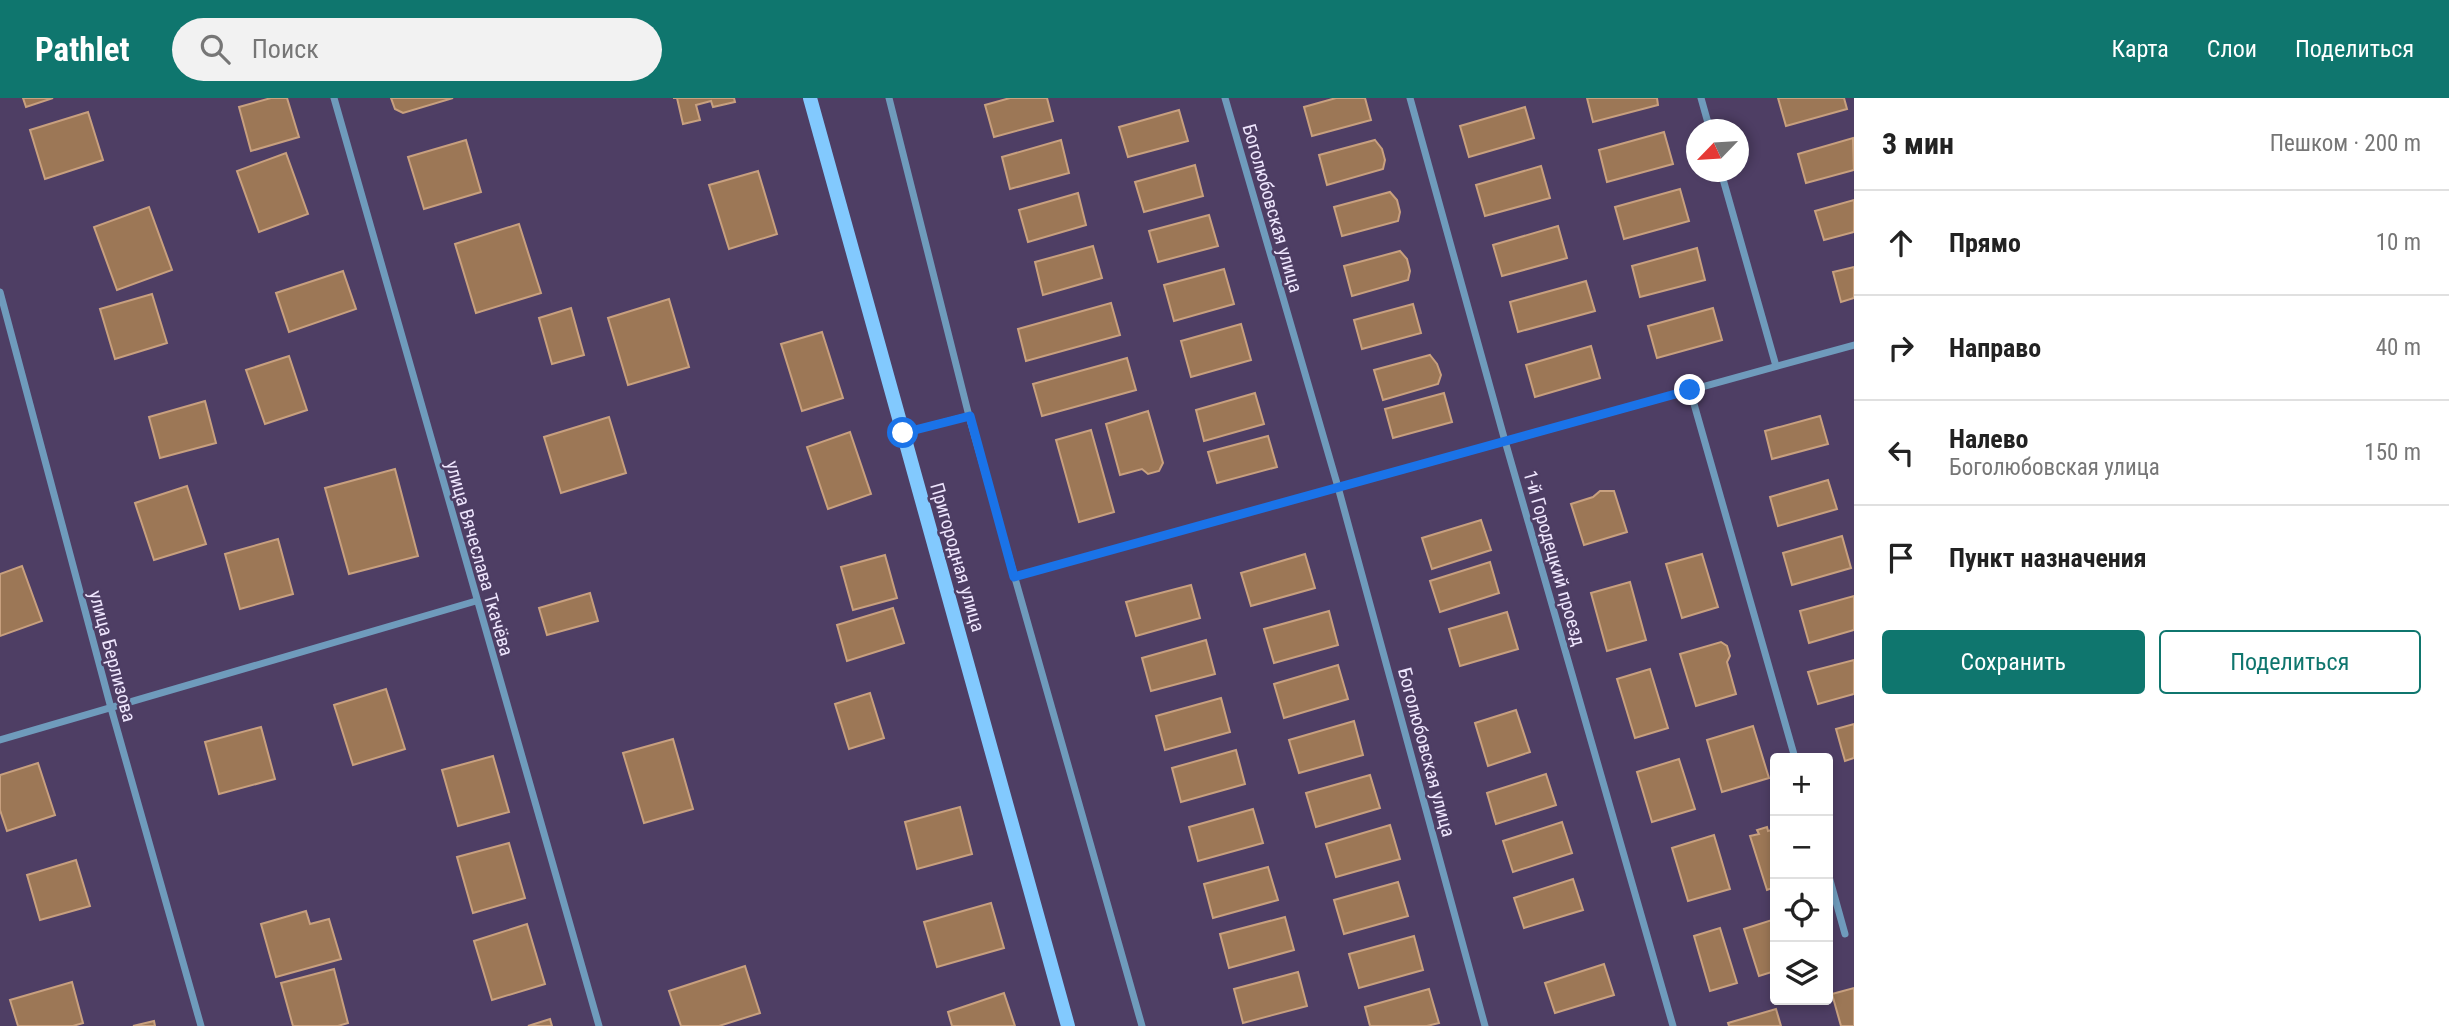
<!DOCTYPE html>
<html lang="ru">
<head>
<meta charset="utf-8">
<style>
	:root { --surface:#fff; --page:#f2f2f2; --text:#222; --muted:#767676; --line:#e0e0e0; --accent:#0f766e }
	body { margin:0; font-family:"Roboto Condensed",sans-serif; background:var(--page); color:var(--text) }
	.controls { position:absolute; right:21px; bottom:21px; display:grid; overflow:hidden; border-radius:7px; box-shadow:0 4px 10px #0003 }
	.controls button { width:63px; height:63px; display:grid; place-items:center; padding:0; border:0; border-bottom:2px solid var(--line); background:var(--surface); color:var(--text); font:35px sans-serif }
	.compass { position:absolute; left:1686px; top:21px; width:63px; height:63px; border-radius:50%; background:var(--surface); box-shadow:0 4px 10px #0003; rotate:245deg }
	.stop { position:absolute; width:21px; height:21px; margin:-16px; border:5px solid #1a73e8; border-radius:50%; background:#fff }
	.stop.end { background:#1a73e8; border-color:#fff; box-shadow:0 2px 7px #0008 }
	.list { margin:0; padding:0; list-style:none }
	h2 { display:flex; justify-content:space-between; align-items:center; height:91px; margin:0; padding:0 28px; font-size:30px }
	h2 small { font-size:23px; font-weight:400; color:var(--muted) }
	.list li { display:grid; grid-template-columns:46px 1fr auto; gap:21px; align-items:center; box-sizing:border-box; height:105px; padding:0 28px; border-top:2px solid var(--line) }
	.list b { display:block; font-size:26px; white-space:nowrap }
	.list p { margin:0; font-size:23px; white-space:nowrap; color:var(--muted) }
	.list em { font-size:23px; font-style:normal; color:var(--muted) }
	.actions { display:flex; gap:14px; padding:21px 28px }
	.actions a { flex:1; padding:16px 0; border:2px solid var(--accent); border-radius:7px; text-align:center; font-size:24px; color:var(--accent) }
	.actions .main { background:var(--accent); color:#fff }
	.icon { flex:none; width:38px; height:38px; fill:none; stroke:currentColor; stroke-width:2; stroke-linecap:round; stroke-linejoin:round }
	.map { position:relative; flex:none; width:1854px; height:928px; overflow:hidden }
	header { display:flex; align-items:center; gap:42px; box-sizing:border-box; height:98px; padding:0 35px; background:var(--accent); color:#fff }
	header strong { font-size:33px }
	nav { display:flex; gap:38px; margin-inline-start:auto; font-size:24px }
	.search { width:490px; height:63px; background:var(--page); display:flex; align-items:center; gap:18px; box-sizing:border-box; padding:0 24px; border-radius:38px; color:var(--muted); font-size:26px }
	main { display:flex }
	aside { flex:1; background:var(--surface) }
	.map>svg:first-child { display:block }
	.building { fill:#9c7756; stroke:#c8a07f; stroke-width:2 }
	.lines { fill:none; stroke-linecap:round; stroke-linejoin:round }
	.street { stroke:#6f9bbc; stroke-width:7 }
	.secondary { stroke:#82c9fe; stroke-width:14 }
	.route { stroke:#1a73e8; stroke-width:9 }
	.labels { text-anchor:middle; stroke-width:5; stroke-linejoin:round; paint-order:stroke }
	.street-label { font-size:19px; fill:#eee5fd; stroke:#4e3e64 }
</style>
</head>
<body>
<header>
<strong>Pathlet</strong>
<div class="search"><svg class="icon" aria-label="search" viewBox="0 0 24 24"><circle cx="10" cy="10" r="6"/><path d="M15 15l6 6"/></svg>Поиск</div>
<nav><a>Карта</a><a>Слои</a><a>Поделиться</a></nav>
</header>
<main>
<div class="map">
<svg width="1854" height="928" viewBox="0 0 1854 928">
	<rect width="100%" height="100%" fill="#4e3e64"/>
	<!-- building -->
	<g class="building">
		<polygon points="23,0 53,0 26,9"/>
		<polygon points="271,0 287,0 299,39 251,53 239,9"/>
		<polygon points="391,0 453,0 403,15 395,11"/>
		<polygon points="673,0 734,0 735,4 713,9 711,3 696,7 700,22 683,26 677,0"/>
		<polygon points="1010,0 1047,0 1053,23 994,39 985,7"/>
		<polygon points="1336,0 1365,0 1371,22 1312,38 1304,9"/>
		<polygon points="1587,0 1657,0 1658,7 1593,24"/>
		<polygon points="1778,0 1844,0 1847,11 1786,28"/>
		<polygon points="1525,9 1534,40 1469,59 1460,28"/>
		<polygon points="1179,12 1188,43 1128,59 1119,29"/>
		<polygon points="88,14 103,62 45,81 30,32"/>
		<polygon points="1664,34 1673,66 1607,84 1599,52"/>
		<polygon points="1853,40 1854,72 1806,85 1798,56"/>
		<polygon points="466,42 481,94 424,111 408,59"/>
		<polygon points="1061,42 1069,75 1010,91 1002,59"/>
		<polygon points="1375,42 1382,51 1385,62 1383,71 1327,87 1319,57"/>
		<polygon points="286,55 308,116 259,134 237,73"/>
		<polygon points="1195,67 1203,98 1144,114 1135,84"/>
		<polygon points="1541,68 1550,100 1485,118 1476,87"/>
		<polygon points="758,73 777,136 729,151 709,87"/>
		<polygon points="1680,91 1689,123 1624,141 1615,109"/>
		<polygon points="1390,94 1397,102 1400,114 1398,123 1342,138 1334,109"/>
		<polygon points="1078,95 1086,127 1028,144 1019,112"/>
		<polygon points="1854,102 1854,134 1824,142 1815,113"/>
		<polygon points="149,109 172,172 117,192 94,129"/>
		<polygon points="1209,117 1218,148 1158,164 1149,133"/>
		<polygon points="519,126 541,195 476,215 455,146"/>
		<polygon points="1558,128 1567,160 1502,178 1493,147"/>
		<polygon points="1093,148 1102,180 1043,197 1035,164"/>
		<polygon points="1697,150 1705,182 1640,199 1632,168"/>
		<polygon points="1400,153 1407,161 1410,173 1408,182 1352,198 1344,168"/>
		<polygon points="1854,169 1854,200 1841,204 1833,174"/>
		<polygon points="1224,171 1234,206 1174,223 1164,187"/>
		<polygon points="343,173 356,211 289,234 276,195"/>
		<polygon points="1586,183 1595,213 1518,234 1510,204"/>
		<polygon points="152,196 167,245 115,261 100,211"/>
		<polygon points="669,201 689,269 628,287 608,220"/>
		<polygon points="1111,205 1120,237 1026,263 1018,231"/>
		<polygon points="1413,206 1421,235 1362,251 1354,222"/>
		<polygon points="571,210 584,257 552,266 539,220"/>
		<polygon points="1713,210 1722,242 1657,260 1648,228"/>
		<polygon points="1241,226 1251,262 1191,279 1181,243"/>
		<polygon points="822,234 843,300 802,313 781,246"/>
		<polygon points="1591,248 1600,280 1535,299 1526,267"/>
		<polygon points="1430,257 1437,266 1441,277 1438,286 1383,302 1374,272"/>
		<polygon points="289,258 307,312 265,326 246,272"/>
		<polygon points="1127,260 1136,292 1042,318 1033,286"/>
		<polygon points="1255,295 1264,326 1204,343 1196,312"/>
		<polygon points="1444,295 1452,324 1393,340 1385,311"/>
		<polygon points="205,303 216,345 160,360 149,319"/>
		<polygon points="1148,313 1163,365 1159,373 1148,376 1142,371 1120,377 1106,326"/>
		<polygon points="1820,318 1828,346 1772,361 1765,333"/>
		<polygon points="609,319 626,375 561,395 544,339"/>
		<polygon points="1091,332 1114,414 1079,424 1056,342"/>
		<polygon points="850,334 871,396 828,411 807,349"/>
		<polygon points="1268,338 1277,369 1217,385 1208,354"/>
		<polygon points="395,371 418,458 349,476 325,390"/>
		<polygon points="1828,382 1837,411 1778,428 1770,399"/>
		<polygon points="187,388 206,446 154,462 135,405"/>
		<polygon points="1600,393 1614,393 1627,434 1584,447 1571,406 1593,399"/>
		<polygon points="1481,422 1491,452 1432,471 1422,440"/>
		<polygon points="1842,438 1851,470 1792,487 1783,455"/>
		<polygon points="278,441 293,496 240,511 225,456"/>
		<polygon points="1305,456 1315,490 1251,508 1241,475"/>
		<polygon points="1702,456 1718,509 1682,520 1666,466"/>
		<polygon points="885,457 897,500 853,512 841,469"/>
		<polygon points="1490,464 1499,495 1440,514 1430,483"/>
		<polygon points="22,468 42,523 0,538 0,476"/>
		<polygon points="1630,484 1646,542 1607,553 1591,495"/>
		<polygon points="1191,487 1200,520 1136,538 1126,504"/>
		<polygon points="590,495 598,523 547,537 539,510"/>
		<polygon points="1854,498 1854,532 1809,545 1800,513"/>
		<polygon points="893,510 904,545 847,563 837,527"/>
		<polygon points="1329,513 1338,547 1274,565 1264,531"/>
		<polygon points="1507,514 1518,551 1460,568 1449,531"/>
		<polygon points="1206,542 1215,576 1151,593 1142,560"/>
		<polygon points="1721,544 1727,548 1730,558 1727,564 1736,596 1696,608 1680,556"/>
		<polygon points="1854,562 1854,596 1818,606 1808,574"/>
		<polygon points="1338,567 1348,601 1284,620 1274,586"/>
		<polygon points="1650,571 1668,630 1635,640 1617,581"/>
		<polygon points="386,591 405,651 353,667 334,607"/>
		<polygon points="870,595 884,640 849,651 835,606"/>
		<polygon points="1221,600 1230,634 1165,652 1156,618"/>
		<polygon points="1516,612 1530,654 1488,668 1475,625"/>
		<polygon points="1354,623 1363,657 1299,675 1289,642"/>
		<polygon points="1854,626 1854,660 1845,663 1836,631"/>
		<polygon points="1753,628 1769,680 1722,694 1707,642"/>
		<polygon points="261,629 275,681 219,696 205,644"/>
		<polygon points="673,641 693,711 644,725 623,655"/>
		<polygon points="1236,652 1245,686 1181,704 1172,670"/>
		<polygon points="493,658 509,714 458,728 442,672"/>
		<polygon points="1679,661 1695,711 1652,724 1637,674"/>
		<polygon points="38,665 55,717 7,733 0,712 0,677"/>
		<polygon points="1546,676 1556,707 1496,726 1487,695"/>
		<polygon points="1370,677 1380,710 1316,729 1306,695"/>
		<polygon points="960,709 972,756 917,771 905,724"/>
		<polygon points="1253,711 1263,745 1198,763 1189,729"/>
		<polygon points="1562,724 1572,755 1513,774 1503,743"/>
		<polygon points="1390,727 1400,761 1336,779 1326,746"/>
		<polygon points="1767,729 1768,733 1775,731 1775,789 1767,792 1750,738 1759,736 1757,732"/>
		<polygon points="1714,737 1730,791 1688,803 1672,750"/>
		<polygon points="509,745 525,800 473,815 457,759"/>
		<polygon points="76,762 90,808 40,822 27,777"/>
		<polygon points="1268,769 1278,802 1213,820 1204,786"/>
		<polygon points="1573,781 1583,812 1524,830 1514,800"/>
		<polygon points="1398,784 1408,818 1344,836 1334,802"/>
		<polygon points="991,805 1004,850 937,869 924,824"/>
		<polygon points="306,813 310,826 329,821 341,861 276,879 261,826"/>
		<polygon points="1285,819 1294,852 1229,870 1220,836"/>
		<polygon points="1775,821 1775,873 1759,878 1744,831"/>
		<polygon points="527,826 545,886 492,902 474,843"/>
		<polygon points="1720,830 1737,885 1710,893 1694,838"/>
		<polygon points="1414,838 1423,872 1359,890 1349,856"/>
		<polygon points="1604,866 1614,897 1555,915 1545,885"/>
		<polygon points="745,868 760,915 719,928 681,928 669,893"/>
		<polygon points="334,871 348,925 338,928 293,928 281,885"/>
		<polygon points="1298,874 1307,908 1243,925 1234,891"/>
		<polygon points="72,884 83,925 73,928 18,928 10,902"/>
		<polygon points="1854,890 1854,928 1841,928 1832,896"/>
		<polygon points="1429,891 1439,925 1427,928 1370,928 1365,909"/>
		<polygon points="1004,895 1015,928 952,928 948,914"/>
		<polygon points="1776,911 1781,928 1729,928 1728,925"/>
		<polygon points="550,921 552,928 528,928"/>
		<polygon points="154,923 155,928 133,928"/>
	</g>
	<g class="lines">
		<!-- street -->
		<g class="street">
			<polyline points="334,0 599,928"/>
			<polyline points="889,0 969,318 1142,928"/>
			<polyline points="1225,0 1338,389 1485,928"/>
			<polyline points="1410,0 1505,343 1673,928"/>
			<polyline points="1701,0 1710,32"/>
			<polyline points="1721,74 1776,268"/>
			<polyline points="0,194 111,610 201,928"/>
			<polyline points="1690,292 1795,660"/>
			<polyline points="903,335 969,318"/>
			<polyline points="1014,479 1854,247"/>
			<polyline points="0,642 476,503"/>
			<polyline points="1828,775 1845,836"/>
		</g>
		<!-- secondary -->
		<polyline class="secondary" points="810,0 1068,928"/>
	</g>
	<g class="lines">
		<!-- route -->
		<polyline class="route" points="903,335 970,318 1014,479 1690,292"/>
	</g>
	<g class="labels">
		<!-- street labels -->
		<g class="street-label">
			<text transform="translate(1273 110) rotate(74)" y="7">Боголюбовская улица</text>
			<text transform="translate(958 459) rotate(74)" y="7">Пригородная улица</text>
			<text transform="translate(480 460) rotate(74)" y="7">улица Вячеслава Ткачёва</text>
			<text transform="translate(1555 460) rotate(74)" y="7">1-й Городецкий проезд</text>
			<text transform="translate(113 558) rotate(75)" y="7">улица Берлизова</text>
			<text transform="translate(1427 654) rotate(75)" y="7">Боголюбовская улица</text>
		</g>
	</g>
</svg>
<div class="controls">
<button>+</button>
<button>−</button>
<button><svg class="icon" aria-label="locate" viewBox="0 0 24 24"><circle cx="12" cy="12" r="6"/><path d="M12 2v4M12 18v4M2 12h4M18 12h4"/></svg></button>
<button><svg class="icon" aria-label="layers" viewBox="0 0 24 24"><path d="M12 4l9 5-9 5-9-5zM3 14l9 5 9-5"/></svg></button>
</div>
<svg class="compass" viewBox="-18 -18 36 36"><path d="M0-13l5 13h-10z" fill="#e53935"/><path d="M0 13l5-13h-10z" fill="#767676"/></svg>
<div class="stop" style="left:903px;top:335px"></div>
<div class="stop end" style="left:1690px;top:292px"></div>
</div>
<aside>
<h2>3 мин<small>Пешком · 200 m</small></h2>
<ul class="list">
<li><svg class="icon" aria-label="ahead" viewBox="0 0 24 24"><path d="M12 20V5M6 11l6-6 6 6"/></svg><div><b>Прямо</b></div><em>10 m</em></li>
<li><svg class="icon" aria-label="right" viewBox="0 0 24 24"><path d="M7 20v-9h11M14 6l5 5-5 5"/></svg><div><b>Направо</b></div><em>40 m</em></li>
<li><svg class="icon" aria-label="left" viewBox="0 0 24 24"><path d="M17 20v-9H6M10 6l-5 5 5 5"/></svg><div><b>Налево</b><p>Боголюбовская улица</p></div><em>150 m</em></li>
<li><svg class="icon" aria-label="arrive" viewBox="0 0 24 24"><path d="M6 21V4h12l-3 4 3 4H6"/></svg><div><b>Пункт назначения</b></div></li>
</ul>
<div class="actions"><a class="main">Сохранить</a><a>Поделиться</a></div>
</aside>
</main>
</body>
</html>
